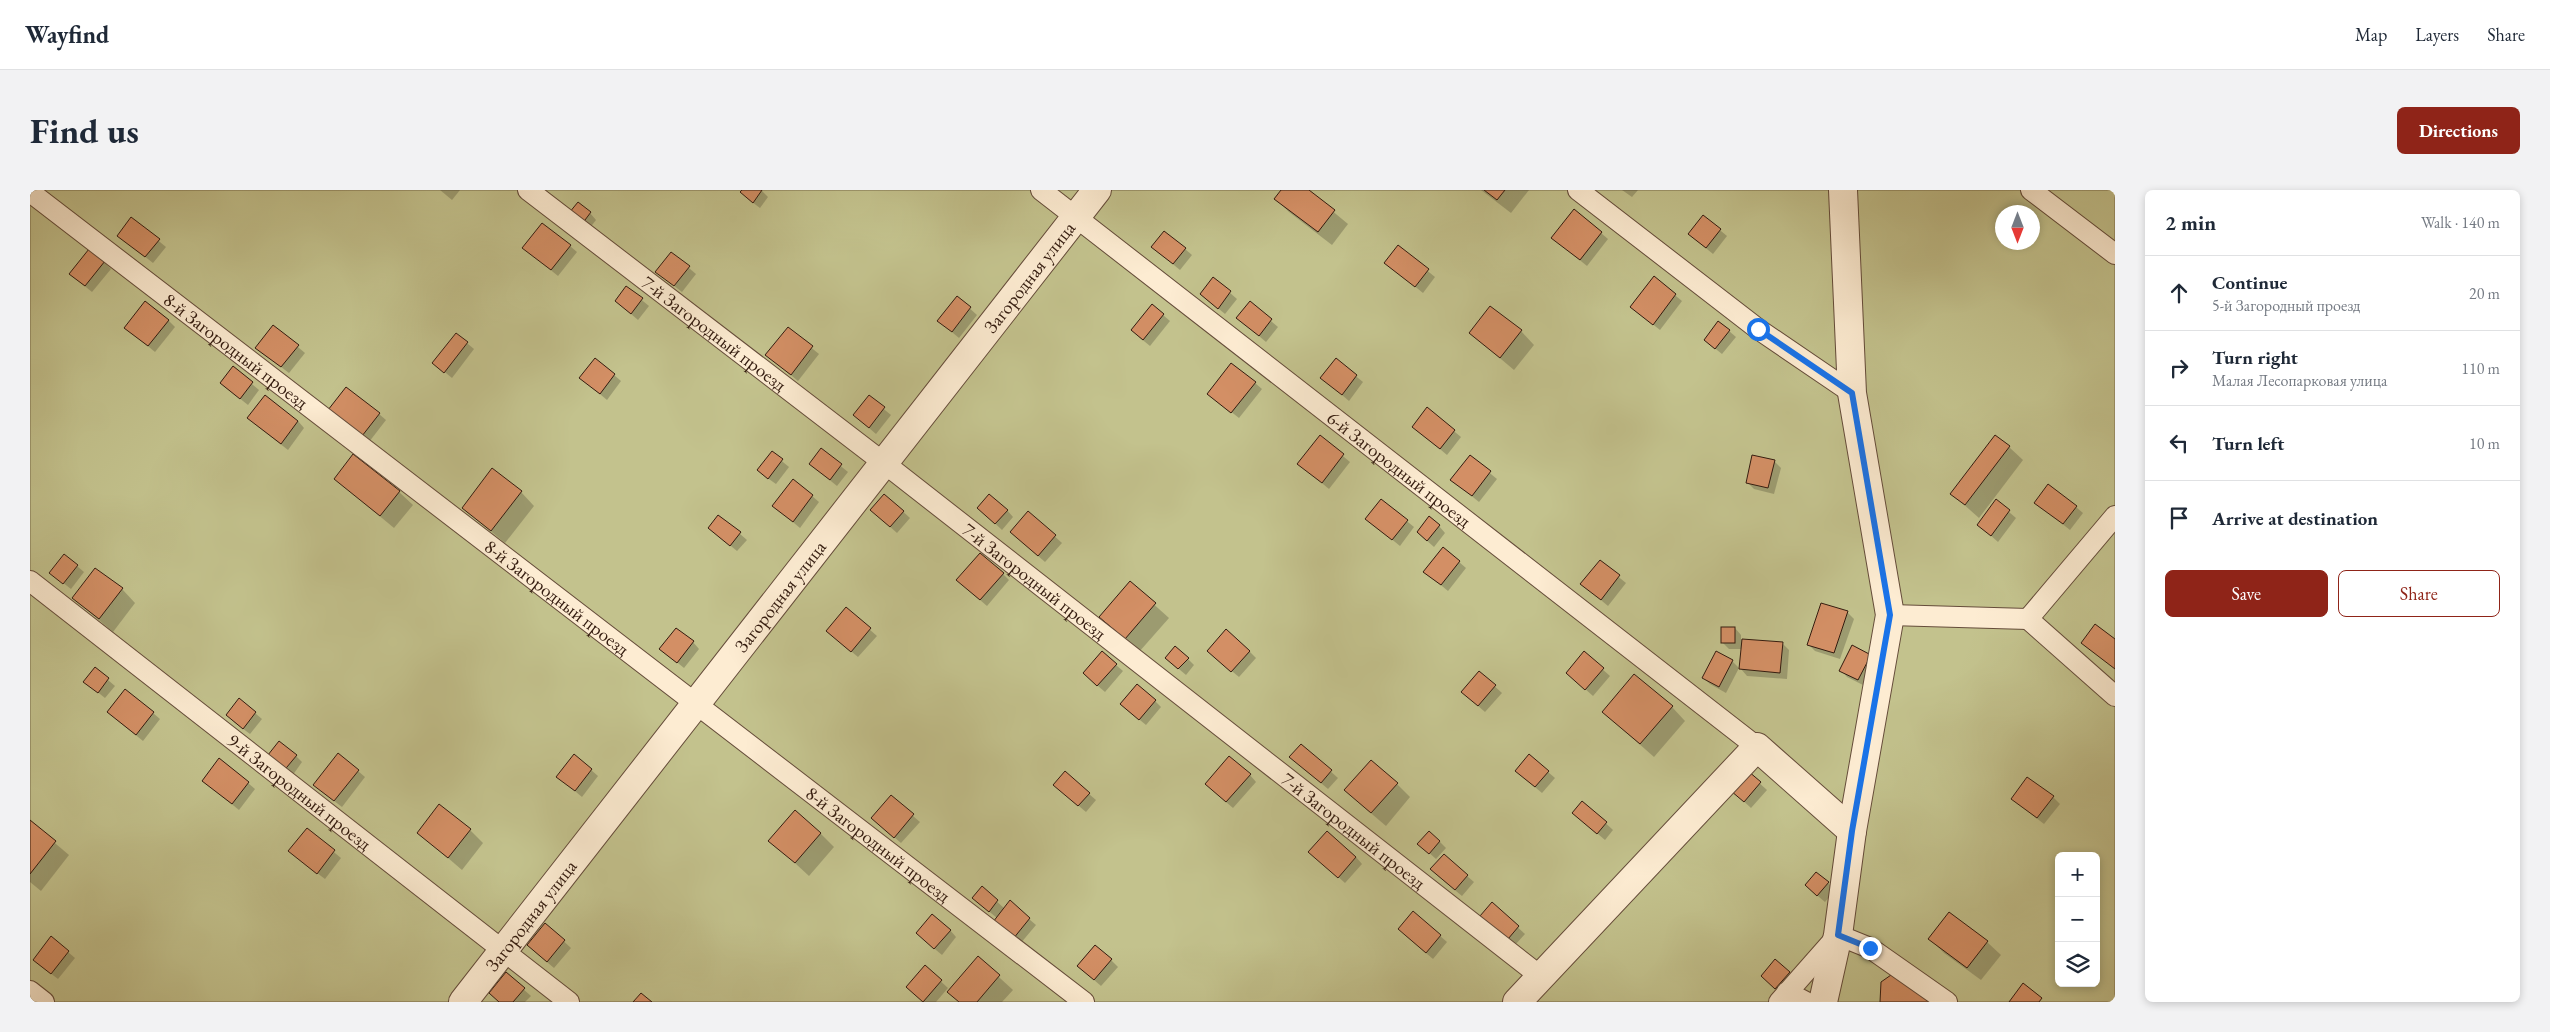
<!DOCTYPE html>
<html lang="en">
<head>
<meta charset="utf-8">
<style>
	:root { --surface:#fff; --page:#f2f2f3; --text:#1f2937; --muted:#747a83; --line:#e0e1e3; --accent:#8f2418 }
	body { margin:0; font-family:"EB Garamond",serif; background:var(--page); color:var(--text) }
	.controls { position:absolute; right:15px; bottom:15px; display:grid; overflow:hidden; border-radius:8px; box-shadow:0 2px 8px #0003 }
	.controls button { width:45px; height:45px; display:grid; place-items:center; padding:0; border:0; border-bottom:1px solid var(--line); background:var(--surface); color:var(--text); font:25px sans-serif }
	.compass { position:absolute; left:1965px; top:15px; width:45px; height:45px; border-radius:50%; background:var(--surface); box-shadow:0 2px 8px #0003; rotate:180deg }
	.stop { position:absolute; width:15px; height:15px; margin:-11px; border:4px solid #1a73e8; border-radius:50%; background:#fff }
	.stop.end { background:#1a73e8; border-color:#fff; box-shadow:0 1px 5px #0008 }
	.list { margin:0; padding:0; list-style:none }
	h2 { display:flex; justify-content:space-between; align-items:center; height:65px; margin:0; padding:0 20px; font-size:21px }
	h2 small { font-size:16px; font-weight:400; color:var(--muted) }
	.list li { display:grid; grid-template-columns:32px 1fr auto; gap:15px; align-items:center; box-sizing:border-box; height:75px; padding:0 20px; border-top:1px solid var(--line) }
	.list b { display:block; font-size:19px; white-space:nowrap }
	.list p { margin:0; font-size:16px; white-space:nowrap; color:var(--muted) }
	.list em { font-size:16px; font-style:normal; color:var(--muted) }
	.actions { display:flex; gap:10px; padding:15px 20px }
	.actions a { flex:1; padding:11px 0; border:1px solid var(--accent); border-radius:8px; text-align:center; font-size:18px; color:var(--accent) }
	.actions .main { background:var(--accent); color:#fff }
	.icon { flex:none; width:28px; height:28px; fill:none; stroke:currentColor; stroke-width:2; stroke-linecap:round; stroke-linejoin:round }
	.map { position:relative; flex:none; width:2085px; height:812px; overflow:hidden; border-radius:8px }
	header { display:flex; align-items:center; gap:30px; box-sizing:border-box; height:70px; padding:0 25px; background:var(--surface); border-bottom:1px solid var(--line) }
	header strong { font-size:24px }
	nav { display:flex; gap:28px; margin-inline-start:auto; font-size:18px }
	.intro { display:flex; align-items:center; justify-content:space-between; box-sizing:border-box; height:120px; padding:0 30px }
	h1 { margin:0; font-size:35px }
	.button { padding:12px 22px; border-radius:8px; background:var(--accent); color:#fff; font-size:18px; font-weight:700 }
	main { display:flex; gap:30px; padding:0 30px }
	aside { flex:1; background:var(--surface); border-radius:8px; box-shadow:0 2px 8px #0003 }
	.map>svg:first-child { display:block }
	.green { fill:#c3c28d; stroke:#7b6e4e; fill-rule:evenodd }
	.shadow { fill:#0003 }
	.building { fill:#d38f65; stroke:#331b0f }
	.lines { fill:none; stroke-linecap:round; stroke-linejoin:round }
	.service-casing { stroke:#654c3a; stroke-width:22 }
	.minor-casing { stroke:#654c3a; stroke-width:30 }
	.service { stroke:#fdecd2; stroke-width:20 }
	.minor { stroke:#fdecd2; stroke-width:28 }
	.route { stroke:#1a73e8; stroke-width:6 }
	.labels { text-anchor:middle; stroke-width:5; stroke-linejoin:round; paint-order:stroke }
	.street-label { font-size:19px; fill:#331b0f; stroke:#fdecd2 }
</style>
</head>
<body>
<header>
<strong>Wayfind</strong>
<nav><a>Map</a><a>Layers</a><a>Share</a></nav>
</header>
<div class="intro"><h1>Find us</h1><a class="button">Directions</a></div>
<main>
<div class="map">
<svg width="2085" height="812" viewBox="0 0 2085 812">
	<rect width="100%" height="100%" fill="#fce1ba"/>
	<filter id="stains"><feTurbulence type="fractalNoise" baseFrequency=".004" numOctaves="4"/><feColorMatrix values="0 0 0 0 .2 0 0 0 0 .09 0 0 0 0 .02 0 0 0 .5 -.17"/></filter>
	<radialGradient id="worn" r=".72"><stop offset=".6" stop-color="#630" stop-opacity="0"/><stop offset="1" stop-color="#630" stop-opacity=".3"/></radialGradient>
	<!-- green -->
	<path class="green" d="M0 0H2085V812H0ZM1972 22H2002V52H1972ZM2029 666H2066V793H2029Z"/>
	<!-- shadow -->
	<g class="shadow">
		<polygon points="410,0 430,0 422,10"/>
		<polygon points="713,0 731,0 738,7 730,18 718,9"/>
		<polygon points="1252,0 1277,0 1318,34 1302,55 1259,22 1245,8"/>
		<polygon points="1451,0 1499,0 1481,23"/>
		<polygon points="1592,0 1608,0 1602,7"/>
		<polygon points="560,23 566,30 559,39 547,30"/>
		<polygon points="1673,26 1697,46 1683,64 1666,50"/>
		<polygon points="102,29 136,57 123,73 89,46"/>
		<polygon points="1571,43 1578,49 1557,76 1530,54"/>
		<polygon points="540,56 547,62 528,86 501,64"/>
		<polygon points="1122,57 1155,59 1162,65 1150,80"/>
		<polygon points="1368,57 1405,87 1393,103 1356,73"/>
		<polygon points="641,63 666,84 652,102 634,88"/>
		<polygon points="74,72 81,79 62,102 40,84"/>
		<polygon points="1624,88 1652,111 1630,140 1601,117"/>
		<polygon points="1184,89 1207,109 1195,124 1171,104"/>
		<polygon points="597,98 619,116 608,130 593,117"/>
		<polygon points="927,107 947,125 929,148 916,137"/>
		<polygon points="1220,113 1248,137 1236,152 1208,128"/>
		<polygon points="1133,125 1140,131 1120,156 1109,147"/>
		<polygon points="138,130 145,137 125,162 96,138"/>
		<polygon points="243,136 275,163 259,183 234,164"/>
		<polygon points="758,139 789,164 768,191 744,171"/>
		<polygon points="1491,141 1504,155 1484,180 1440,143"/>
		<polygon points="1699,141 1706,147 1692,164 1682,156"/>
		<polygon points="426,144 444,159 422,188 411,179"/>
		<polygon points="1306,170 1333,192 1319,211 1299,194"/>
		<polygon points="203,178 229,200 218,215 198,199"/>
		<polygon points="584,185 591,191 577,210 551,188"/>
		<polygon points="1225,193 1232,199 1209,228 1186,210"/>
		<polygon points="839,207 861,225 846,244 824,225"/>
		<polygon points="1397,219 1431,247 1417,265 1384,237"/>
		<polygon points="300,220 349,224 356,230 339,252"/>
		<polygon points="268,231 274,238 258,260 225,234"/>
		<polygon points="1290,247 1320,272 1299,299 1276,280"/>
		<polygon points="1979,257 1993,270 1949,328 1922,304"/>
		<polygon points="791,260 818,282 807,296 780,274"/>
		<polygon points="742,263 759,277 746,294 736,287"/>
		<polygon points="1440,267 1467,289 1449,312 1422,290"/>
		<polygon points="1744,271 1751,278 1744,304 1724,299 1717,292"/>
		<polygon points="305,289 369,302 383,315 364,338"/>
		<polygon points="491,302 504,316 475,353 433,318"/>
		<polygon points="855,305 880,328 867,343 849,327"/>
		<polygon points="782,306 789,312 770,338 744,316"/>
		<polygon points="1351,310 1384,337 1370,356 1344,335"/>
		<polygon points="1966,311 1986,328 1968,352 1949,335"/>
		<polygon points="2006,313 2046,317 2053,323 2040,340"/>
		<polygon points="977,320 983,327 972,340 955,324"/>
		<polygon points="998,322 1032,353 1015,372 981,342"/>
		<polygon points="689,326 717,350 707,361 679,338"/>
		<polygon points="1409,336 1415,343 1404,357 1395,349"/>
		<polygon points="1429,372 1436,378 1418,401 1395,382"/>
		<polygon points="1570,372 1596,393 1578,416 1552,394"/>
		<polygon points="47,376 54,382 41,399 28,389"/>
		<polygon points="973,384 979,390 957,416 935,397"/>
		<polygon points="1100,393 1139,428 1109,462 1071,427"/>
		<polygon points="92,399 105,413 83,442 43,408"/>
		<polygon points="816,419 847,446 828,467 804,447"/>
		<polygon points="1817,422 1824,429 1810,469 1785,461 1778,454"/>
		<polygon points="1705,438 1711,445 1711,450 1752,453 1759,460 1757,489 1717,486 1711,479 1712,459 1699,459 1692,452"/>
		<polygon points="663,452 669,459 654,478 638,465"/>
		<polygon points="1219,461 1226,468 1209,487 1186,468"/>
		<polygon points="1554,463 1580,486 1563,506 1544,489"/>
		<polygon points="1840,466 1835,496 1817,487 1811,480"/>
		<polygon points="1158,469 1164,475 1156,485 1143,474"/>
		<polygon points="1702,471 1709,478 1696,503 1680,494 1673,488"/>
		<polygon points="1086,475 1093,481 1075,502 1061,490"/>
		<polygon points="65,479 85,496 75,508 55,492"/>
		<polygon points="1449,482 1472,503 1455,522 1439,508"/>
		<polygon points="1125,511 1131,517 1116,535 1099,521"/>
		<polygon points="1642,517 1655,531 1624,567 1573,522"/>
		<polygon points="123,523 130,529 113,551 86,529"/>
		<polygon points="225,523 232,529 220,544 204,532"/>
		<polygon points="1271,555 1308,588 1298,599 1267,573"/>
		<polygon points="308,564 335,587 312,617 291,601"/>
		<polygon points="266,566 272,572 260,589 236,569"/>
		<polygon points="545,566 568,586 552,607 528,587"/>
		<polygon points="1518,582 1525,588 1512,603 1493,587"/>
		<polygon points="1718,583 1737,600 1721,618 1709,607"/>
		<polygon points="1220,585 1226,592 1203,618 1183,601"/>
		<polygon points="173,591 218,593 225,599 209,620"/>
		<polygon points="1367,594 1380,607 1356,636 1329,613"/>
		<polygon points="1031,601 1059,604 1066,610 1056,622"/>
		<polygon points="861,607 890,632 871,653 849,634"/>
		<polygon points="2023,607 2030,614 2014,634 1982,609"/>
		<polygon points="1553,612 1583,640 1575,650 1550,629"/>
		<polygon points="0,632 39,665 11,701 0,692"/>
		<polygon points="277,640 311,668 295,689 267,668"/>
		<polygon points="440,640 453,653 432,680 389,643"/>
		<polygon points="790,643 804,657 779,686 740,650"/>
		<polygon points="1409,651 1416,658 1406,669 1396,660"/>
		<polygon points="1326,667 1332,674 1315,693 1287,668"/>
		<polygon points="1408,686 1437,686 1444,692 1432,706"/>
		<polygon points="1798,693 1805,700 1795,712 1783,702"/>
		<polygon points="952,698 975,719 999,729 1006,735 990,754 967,728 950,714"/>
		<polygon points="1462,714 1495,744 1485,755 1459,732"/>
		<polygon points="1384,723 1417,752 1403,769 1376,746"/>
		<polygon points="516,735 541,758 524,778 505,762"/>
		<polygon points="920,740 926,747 912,765 894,750"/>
		<polygon points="1900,749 1957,752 1971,765 1951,790 1914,763"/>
		<polygon points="38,762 45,768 28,789 11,776"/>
		<polygon points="948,768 983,800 972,812 929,812"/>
		<polygon points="1081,770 1088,777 1071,796 1056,783"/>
		<polygon points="895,777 918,798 906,812 894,812 884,804"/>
		<polygon points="1759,783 1766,789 1753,805 1739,793"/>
		<polygon points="476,784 501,806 495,812 470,812"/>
	</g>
	<!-- building -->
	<g class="building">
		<polygon points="712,0 732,0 723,13 710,2"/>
		<polygon points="1251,0 1279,0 1305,20 1288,42 1244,9"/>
		<polygon points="1454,0 1475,0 1467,10"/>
		<polygon points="548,12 561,22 552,34 539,23"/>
		<polygon points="1544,19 1572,42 1550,70 1521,48"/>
		<polygon points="1673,25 1691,39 1676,58 1658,44"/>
		<polygon points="101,27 130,49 115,67 87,46"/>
		<polygon points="512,33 541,55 521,80 492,58"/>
		<polygon points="1134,41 1156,58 1143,74 1121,57"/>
		<polygon points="1368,55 1399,79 1385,97 1354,73"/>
		<polygon points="59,59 75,71 55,96 39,84"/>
		<polygon points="641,62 660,76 644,96 625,82"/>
		<polygon points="1624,86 1646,104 1623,135 1600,117"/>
		<polygon points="1183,87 1201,101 1188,119 1170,104"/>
		<polygon points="596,96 613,108 601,124 585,111"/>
		<polygon points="927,106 941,117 922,142 907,131"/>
		<polygon points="115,111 139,130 118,156 94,138"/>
		<polygon points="1220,111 1242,129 1229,146 1206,128"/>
		<polygon points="1122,114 1134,124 1113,150 1101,140"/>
		<polygon points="1460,116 1492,140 1470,168 1439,143"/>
		<polygon points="1688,131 1700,140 1685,159 1674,150"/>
		<polygon points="243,135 269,155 251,177 225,158"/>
		<polygon points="758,137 783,156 761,185 735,165"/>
		<polygon points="426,143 438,152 414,183 402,173"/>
		<polygon points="565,168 585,184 570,204 549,188"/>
		<polygon points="1306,168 1327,185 1312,205 1290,188"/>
		<polygon points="1201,173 1226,192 1201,223 1177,204"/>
		<polygon points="203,176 223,192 210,209 190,193"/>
		<polygon points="316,197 350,223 332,246 298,220"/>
		<polygon points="235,205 268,231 251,254 217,228"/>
		<polygon points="839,205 855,217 839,238 823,225"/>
		<polygon points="1397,217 1425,240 1410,259 1382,237"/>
		<polygon points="1290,245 1314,264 1292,293 1267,274"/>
		<polygon points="1965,245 1980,256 1935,315 1920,304"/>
		<polygon points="791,258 812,274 800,290 779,274"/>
		<polygon points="742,261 753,269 738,289 727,280"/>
		<polygon points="323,264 370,301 350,326 304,289"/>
		<polygon points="1440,265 1461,281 1442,306 1420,290"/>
		<polygon points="1722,265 1745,270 1738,298 1716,293"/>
		<polygon points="462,278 492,301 461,341 432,318"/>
		<polygon points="763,289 783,305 763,332 742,316"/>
		<polygon points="2018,294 2047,316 2033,334 2004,313"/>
		<polygon points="854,304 874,321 860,337 840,320"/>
		<polygon points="959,304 978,320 965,334 947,318"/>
		<polygon points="1351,309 1378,330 1362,350 1335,329"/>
		<polygon points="1966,309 1980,320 1961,346 1947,335"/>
		<polygon points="998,321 1026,345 1008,366 980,342"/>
		<polygon points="688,325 711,342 700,356 678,338"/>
		<polygon points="1399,326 1410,335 1397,351 1387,342"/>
		<polygon points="1413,357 1430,371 1411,395 1393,382"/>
		<polygon points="950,363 974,383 950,410 926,390"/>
		<polygon points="34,364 48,375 33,394 19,383"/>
		<polygon points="1570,370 1590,385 1571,410 1550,394"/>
		<polygon points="65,378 93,398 69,429 42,408"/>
		<polygon points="1100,391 1126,413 1095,449 1069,427"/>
		<polygon points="1791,413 1818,421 1804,463 1777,455"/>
		<polygon points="816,417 841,438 821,462 796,441"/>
		<polygon points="2065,434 2085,449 2085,479 2051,453"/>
		<rect x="1691" y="437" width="14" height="16"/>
		<polygon points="646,438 664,451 647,473 629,459"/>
		<polygon points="1196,439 1220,461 1201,482 1177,461"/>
		<polygon points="1712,449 1753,452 1750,483 1709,479"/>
		<polygon points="1822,455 1841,465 1828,490 1809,481"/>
		<polygon points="1145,456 1159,468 1148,479 1135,468"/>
		<polygon points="1072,461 1087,474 1067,496 1053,483"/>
		<polygon points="1554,461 1574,478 1555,500 1536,483"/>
		<polygon points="1686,461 1703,470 1689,497 1672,488"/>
		<polygon points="65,477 79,488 68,503 53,492"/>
		<polygon points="1449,481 1466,495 1448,516 1431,502"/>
		<polygon points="1604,484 1643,516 1610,554 1572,522"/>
		<polygon points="1107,494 1126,510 1109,530 1090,514"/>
		<polygon points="95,499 124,522 106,545 77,522"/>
		<polygon points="209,508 226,522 213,539 196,525"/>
		<polygon points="249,551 267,565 252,583 234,570"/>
		<polygon points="1271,554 1302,580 1291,593 1259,567"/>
		<polygon points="308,563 329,580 304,611 283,595"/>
		<polygon points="544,564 562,579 545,601 526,587"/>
		<polygon points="1499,564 1519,581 1505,597 1485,581"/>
		<polygon points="1199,566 1221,584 1196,612 1175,594"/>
		<polygon points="189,568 219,592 202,614 172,591"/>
		<polygon points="1341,570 1368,593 1341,623 1314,600"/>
		<polygon points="1035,581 1060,603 1048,616 1023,595"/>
		<polygon points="1718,581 1731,592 1714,612 1701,601"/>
		<polygon points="1997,587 2024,606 2007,628 1981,609"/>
		<polygon points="861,605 884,624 864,648 841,628"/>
		<polygon points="1552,611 1577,632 1567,644 1542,623"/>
		<polygon points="409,614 441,639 418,668 387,643"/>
		<polygon points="765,620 791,643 765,673 738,651"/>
		<polygon points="0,630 26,651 0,684"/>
		<polygon points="277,638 305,660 287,684 258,661"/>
		<polygon points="1297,641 1326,667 1308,688 1278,662"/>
		<polygon points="1399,641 1410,651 1399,664 1387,654"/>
		<polygon points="1414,664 1438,685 1425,700 1400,679"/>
		<polygon points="1786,682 1799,692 1787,706 1775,695"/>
		<polygon points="952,696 968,710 959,722 942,708"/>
		<polygon points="980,710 1000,728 983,749 963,732"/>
		<polygon points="1462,712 1489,736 1478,749 1450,726"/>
		<polygon points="1383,721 1411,745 1396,763 1368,739"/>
		<polygon points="1919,722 1958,751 1937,778 1898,749"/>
		<polygon points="902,724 921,740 904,759 886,743"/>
		<polygon points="515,733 535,750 517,772 497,755"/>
		<polygon points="21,746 39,761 21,784 3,770"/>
		<polygon points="1065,755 1082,769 1064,790 1047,776"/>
		<polygon points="948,766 970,785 947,812 929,812 917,802"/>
		<polygon points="1745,769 1760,782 1745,799 1731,786"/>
		<polygon points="895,775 912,790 893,812 876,797"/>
		<polygon points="476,782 495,798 483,812 469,812 459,803"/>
		<polygon points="1861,785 1901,807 1898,812 1850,812 1851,792"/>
		<polygon points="1993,793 2012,808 2009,812 1979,812"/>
		<polygon points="611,803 622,812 603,812"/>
	</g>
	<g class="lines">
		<!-- service casing -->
		<g class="service-casing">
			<g id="service">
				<path id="s1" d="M498 0 854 273 1510 786"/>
				<path id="s2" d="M1011 0 1727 557"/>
				<polyline points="1548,0 1728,139 1822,203"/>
				<polyline points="2001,0 2085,64"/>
				<path id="s3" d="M0 2 1054 812"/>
				<path id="s4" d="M0 391 539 812"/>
				<polyline points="1860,425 1998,429 2085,326"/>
				<polyline points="1998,429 2085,506"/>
				<polyline points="0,801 14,812"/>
				<polyline points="1757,802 1776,812"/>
				<polyline points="1749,812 1808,745 1840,758 1917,812"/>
			</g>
		</g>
		<!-- minor casing -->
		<g class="minor-casing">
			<g id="minor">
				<path id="s5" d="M433 812 1067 0"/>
				<polyline points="1487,812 1727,557 1822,641"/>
				<polyline points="1793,812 1808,745 1822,641 1860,425 1822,203 1813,0"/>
			</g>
		</g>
		<!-- service -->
		<use href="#service" class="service"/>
		<!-- minor -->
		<use href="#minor" class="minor"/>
	</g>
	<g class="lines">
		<!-- route -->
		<polyline class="route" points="1728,139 1822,203 1860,425 1822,641 1808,745 1840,758"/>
	</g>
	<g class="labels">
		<!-- street labels -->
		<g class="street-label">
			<text dy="7" stroke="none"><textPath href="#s5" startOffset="920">Загородная улица</textPath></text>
			<text dy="7" stroke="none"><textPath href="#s1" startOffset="235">7-й Загородный проезд</textPath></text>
			<text dy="7" stroke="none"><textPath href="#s3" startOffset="260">8-й Загородный проезд</textPath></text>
			<text dy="7" stroke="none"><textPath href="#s2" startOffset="454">6-й Загородный проезд</textPath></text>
			<text dy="7" stroke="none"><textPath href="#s1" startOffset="640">7-й Загородный проезд</textPath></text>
			<text dy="7" stroke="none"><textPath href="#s5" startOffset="515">Загородная улица</textPath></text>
			<text dy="7" stroke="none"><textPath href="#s3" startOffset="665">8-й Загородный проезд</textPath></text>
			<text dy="7" stroke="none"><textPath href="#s4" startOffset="342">9-й Загородный проезд</textPath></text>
			<text dy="7" stroke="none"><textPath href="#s1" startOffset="1045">7-й Загородный проезд</textPath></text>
			<text dy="7" stroke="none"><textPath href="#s3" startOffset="1070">8-й Загородный проезд</textPath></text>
			<text dy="7" stroke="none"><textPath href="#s5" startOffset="110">Загородная улица</textPath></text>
		</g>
	</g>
	<rect width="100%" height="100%" filter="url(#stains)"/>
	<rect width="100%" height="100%" fill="url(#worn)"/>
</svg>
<div class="controls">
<button>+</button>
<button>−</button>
<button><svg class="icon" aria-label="layers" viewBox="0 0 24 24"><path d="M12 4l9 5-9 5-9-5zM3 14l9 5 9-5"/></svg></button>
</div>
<svg class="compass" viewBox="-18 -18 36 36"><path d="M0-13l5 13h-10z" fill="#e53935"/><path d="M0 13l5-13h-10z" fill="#747a83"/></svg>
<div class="stop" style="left:1728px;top:139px"></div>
<div class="stop end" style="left:1840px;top:758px"></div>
</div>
<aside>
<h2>2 min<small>Walk · 140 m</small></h2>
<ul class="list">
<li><svg class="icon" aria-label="ahead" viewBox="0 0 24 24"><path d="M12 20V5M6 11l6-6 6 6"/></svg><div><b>Continue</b><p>5-й Загородный проезд</p></div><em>20 m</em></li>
<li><svg class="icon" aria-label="right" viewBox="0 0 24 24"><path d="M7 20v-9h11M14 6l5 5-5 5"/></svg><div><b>Turn right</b><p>Малая Лесопарковая улица</p></div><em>110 m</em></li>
<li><svg class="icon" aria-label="left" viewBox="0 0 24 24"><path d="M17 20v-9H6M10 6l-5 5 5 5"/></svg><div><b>Turn left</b></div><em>10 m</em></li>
<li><svg class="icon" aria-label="arrive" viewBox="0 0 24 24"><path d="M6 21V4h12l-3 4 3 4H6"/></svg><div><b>Arrive at destination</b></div></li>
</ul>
<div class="actions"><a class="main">Save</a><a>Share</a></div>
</aside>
</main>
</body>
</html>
